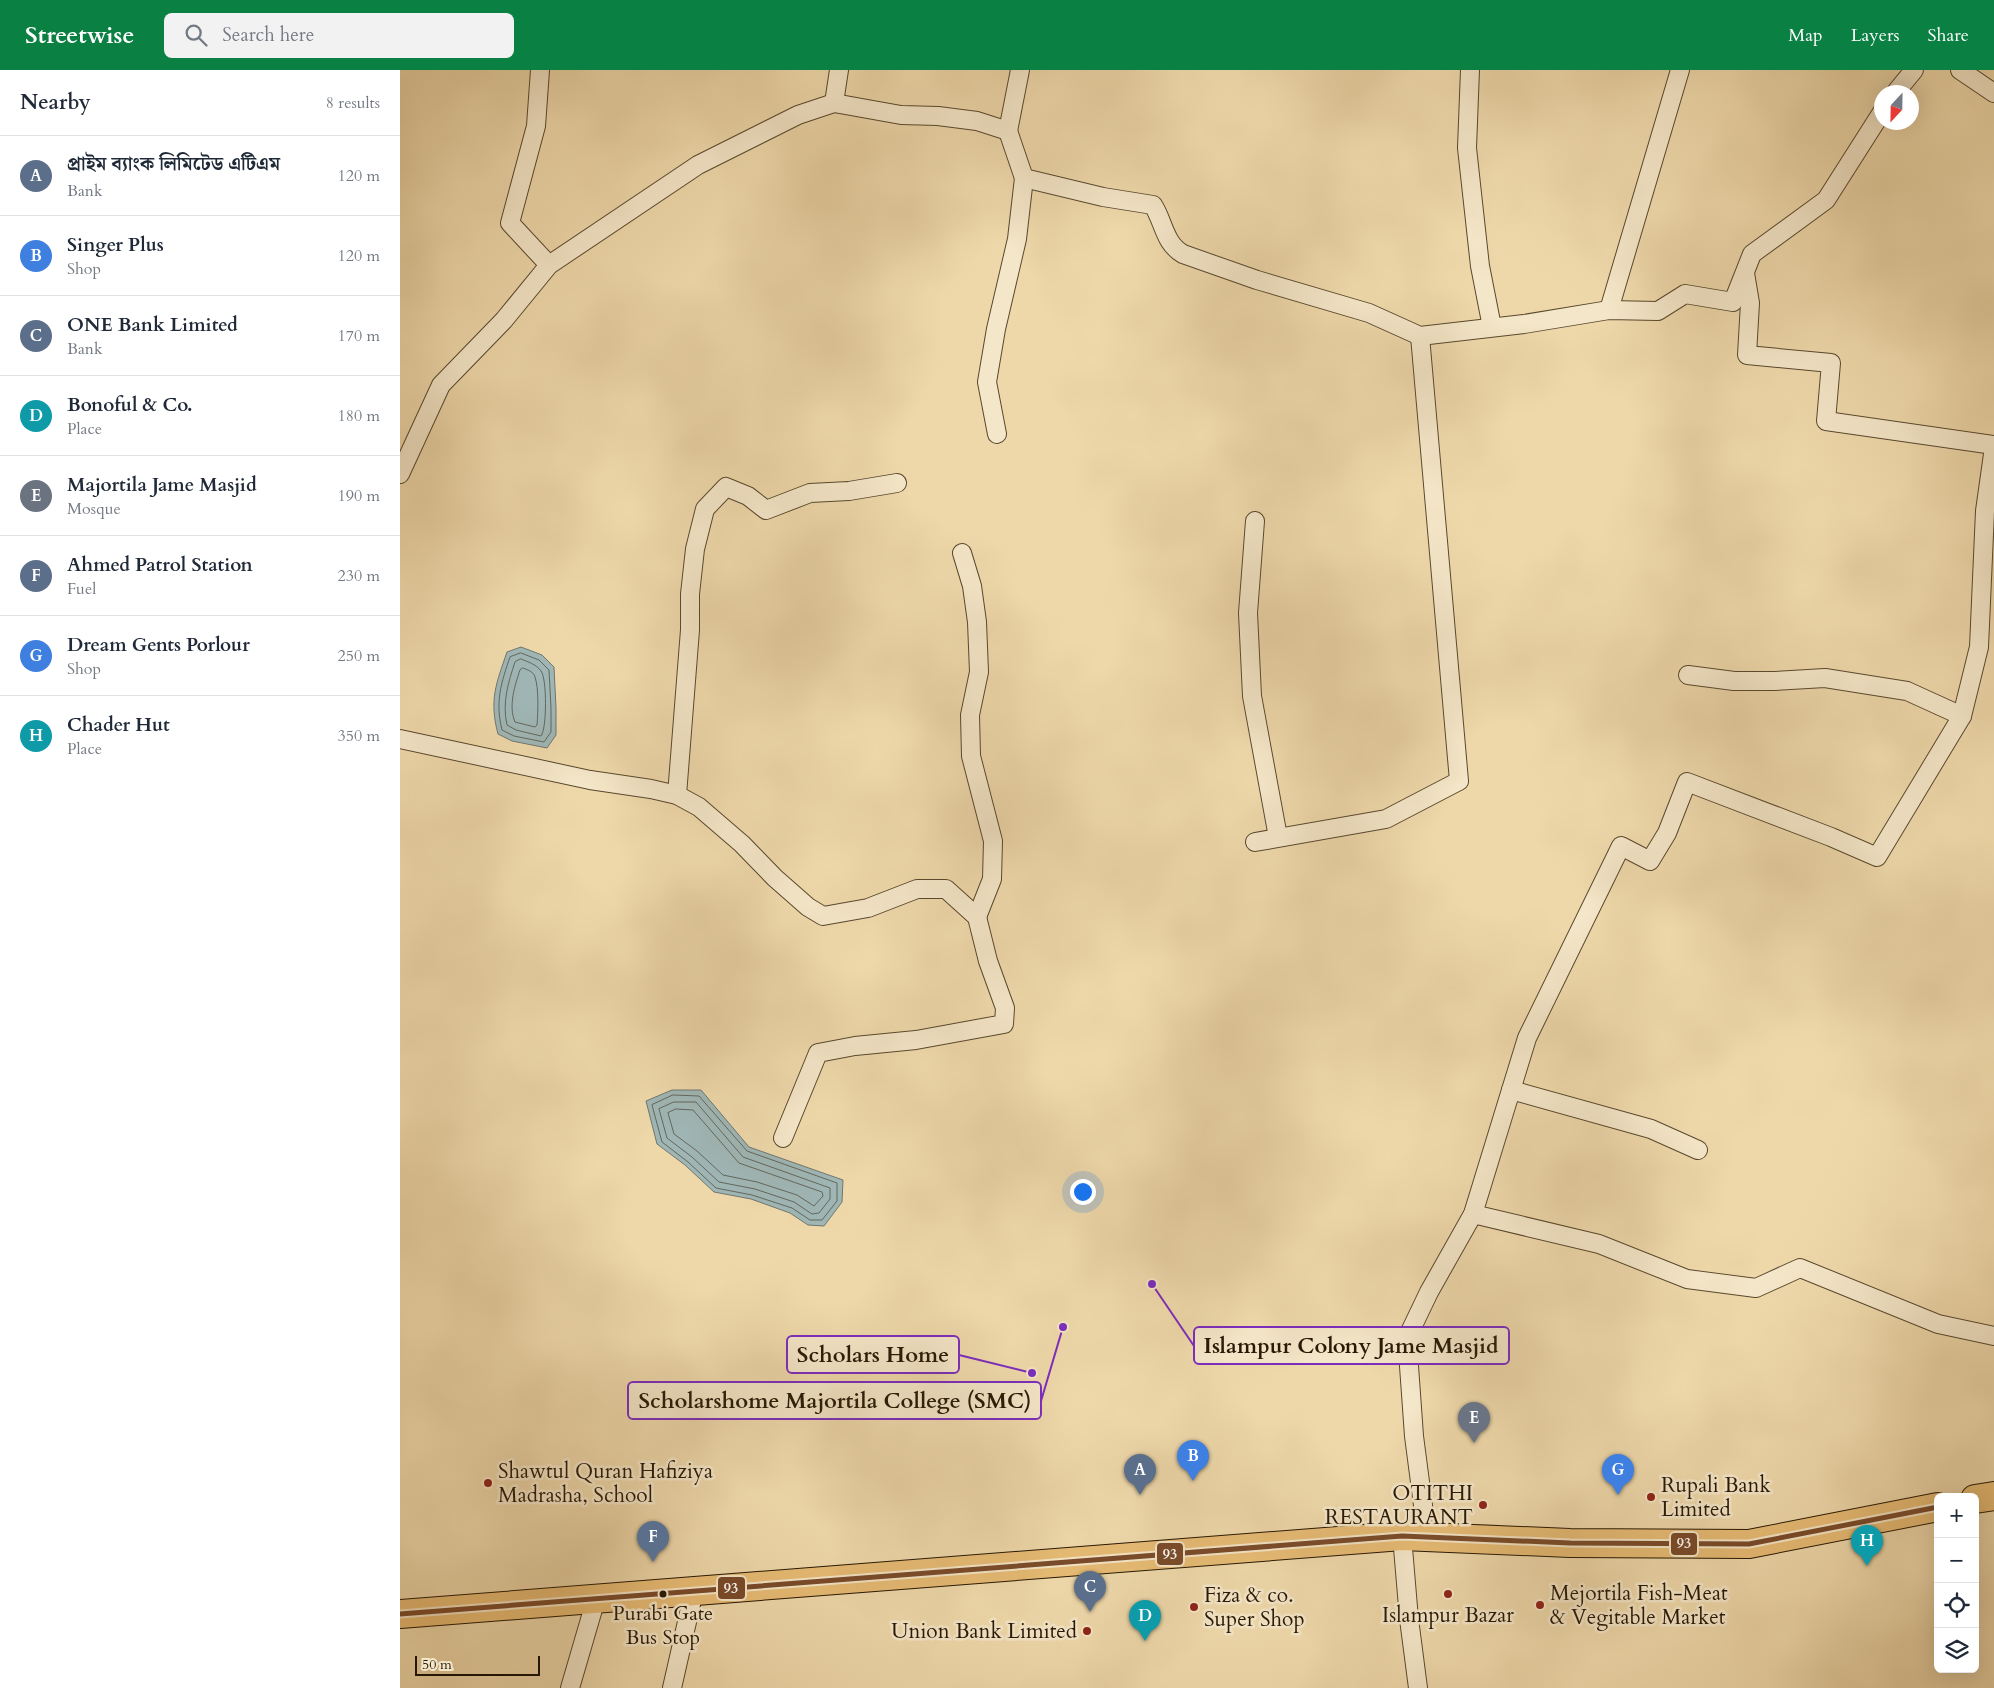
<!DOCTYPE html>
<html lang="en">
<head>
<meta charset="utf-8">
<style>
	:root { --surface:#fff; --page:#f2f2f3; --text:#1f2937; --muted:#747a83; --line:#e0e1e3; --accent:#0b8043 }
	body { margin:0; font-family:Cardo,"Noto Serif Bengali",serif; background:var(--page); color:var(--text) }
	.controls { position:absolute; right:15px; bottom:15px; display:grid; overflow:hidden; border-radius:8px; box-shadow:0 5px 20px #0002 }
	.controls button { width:45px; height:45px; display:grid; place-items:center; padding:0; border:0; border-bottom:1px solid var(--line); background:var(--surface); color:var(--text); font:25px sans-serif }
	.compass { position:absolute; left:1474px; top:15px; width:45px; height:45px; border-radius:50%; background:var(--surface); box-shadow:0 5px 20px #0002; rotate:202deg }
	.scale { position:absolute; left:15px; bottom:12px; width:125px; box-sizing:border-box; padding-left:5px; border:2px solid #271805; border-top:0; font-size:14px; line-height:18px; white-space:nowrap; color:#271805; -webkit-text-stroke:4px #f4e6c8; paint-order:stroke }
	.you { position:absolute; left:682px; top:1121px; width:18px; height:18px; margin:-12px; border:4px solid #fff; border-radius:50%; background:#1a73e8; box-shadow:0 0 0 8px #1a73e833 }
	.badge { display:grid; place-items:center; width:32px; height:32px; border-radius:50%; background:var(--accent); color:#fff; font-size:16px; font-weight:700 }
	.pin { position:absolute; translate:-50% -41px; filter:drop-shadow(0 1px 2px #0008) }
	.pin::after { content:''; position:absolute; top:26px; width:18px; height:15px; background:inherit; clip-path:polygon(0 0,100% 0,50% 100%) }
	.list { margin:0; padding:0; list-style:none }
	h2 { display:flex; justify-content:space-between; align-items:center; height:65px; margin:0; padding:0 20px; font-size:21px }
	h2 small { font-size:16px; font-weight:400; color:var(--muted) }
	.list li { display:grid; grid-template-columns:32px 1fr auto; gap:15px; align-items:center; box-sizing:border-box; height:80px; padding:0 20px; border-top:1px solid var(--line) }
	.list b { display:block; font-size:19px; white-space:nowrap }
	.list p { margin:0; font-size:16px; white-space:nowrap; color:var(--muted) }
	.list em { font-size:16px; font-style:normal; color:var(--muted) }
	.icon { flex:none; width:28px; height:28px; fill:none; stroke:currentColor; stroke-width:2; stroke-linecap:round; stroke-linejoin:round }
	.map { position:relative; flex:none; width:1594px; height:1618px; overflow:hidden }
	header { display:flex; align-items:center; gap:30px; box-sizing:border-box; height:70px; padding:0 25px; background:var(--accent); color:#fff }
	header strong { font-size:24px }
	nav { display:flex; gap:28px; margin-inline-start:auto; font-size:18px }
	.search { width:350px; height:45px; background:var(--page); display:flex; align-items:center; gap:12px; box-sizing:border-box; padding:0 18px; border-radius:8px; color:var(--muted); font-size:19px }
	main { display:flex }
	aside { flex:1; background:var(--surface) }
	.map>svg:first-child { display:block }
	.water { fill:#9fb6b5; stroke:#6f776f }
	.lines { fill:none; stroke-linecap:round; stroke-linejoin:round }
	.shore { stroke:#63675d; stroke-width:1 }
	.street-casing { stroke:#59482e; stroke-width:20 }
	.highway-casing { stroke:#271805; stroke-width:30 }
	.street { stroke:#f4e6c8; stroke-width:18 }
	.highway { stroke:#e7bc75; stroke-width:28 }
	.bus-1-casing { stroke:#f4e6c8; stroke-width:9 }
	.bus-1 { stroke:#7a4b2a; stroke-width:5 }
	.poi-dot { fill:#8f2418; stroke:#f4e6c8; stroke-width:2 }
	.bus-dot { fill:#271805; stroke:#f4e6c8; stroke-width:2 }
	.labels { text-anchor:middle; stroke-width:5; stroke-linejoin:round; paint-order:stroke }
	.bus-label { font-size:20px; fill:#271805; stroke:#f4e6c8 }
	.poi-label { font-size:21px; fill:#271805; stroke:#f4e6c8; text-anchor:start }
	.leader { fill:none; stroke:#7b2cbf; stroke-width:2 }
	.callout-dot { fill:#7b2cbf; stroke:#f4e6c8; stroke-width:2 }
	.callout { fill:#f4e6c8; stroke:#7b2cbf; stroke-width:2 }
	.callout-label { font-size:22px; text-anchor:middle; font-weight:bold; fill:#271805 }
	.line-badge { stroke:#f4e6c8; stroke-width:2 }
	.badge-label { font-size:14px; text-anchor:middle; font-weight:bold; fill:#fff }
</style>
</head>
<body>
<header>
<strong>Streetwise</strong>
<div class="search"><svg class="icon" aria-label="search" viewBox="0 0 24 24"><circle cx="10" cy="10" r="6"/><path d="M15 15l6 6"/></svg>Search here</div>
<nav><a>Map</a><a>Layers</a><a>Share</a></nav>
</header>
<main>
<aside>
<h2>Nearby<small>8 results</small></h2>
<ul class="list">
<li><span class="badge" style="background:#5c6f8a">A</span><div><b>প্রাইম ব্যাংক লিমিটেড এটিএম</b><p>Bank</p></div><em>120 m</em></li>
<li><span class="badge" style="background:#3f7fe0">B</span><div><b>Singer Plus</b><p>Shop</p></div><em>120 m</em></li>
<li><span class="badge" style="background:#5c6f8a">C</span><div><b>ONE Bank Limited</b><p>Bank</p></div><em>170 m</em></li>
<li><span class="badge" style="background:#0f9aa8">D</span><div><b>Bonoful &amp; Co.</b><p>Place</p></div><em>180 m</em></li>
<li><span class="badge" style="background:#6b7280">E</span><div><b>Majortila Jame Masjid</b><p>Mosque</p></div><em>190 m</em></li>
<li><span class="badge" style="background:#5c6f8a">F</span><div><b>Ahmed Patrol Station</b><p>Fuel</p></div><em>230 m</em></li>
<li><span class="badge" style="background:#3f7fe0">G</span><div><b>Dream Gents Porlour</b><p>Shop</p></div><em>250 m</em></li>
<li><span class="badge" style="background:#0f9aa8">H</span><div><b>Chader Hut</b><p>Place</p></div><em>350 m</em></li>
</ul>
</aside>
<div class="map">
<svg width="1594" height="1618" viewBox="0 0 1594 1618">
	<rect width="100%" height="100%" fill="#eed8aa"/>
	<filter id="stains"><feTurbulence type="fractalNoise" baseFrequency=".004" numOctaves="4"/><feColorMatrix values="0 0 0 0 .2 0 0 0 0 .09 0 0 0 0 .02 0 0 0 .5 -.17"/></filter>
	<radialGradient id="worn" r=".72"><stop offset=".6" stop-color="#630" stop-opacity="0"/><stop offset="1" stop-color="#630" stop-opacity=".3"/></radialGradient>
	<!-- water -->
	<g class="water">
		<path d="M121 577 142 585 154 597 156 638V665L147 678 112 671 98 664C89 630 96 614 107 582Z"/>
		<polygon points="272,1020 301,1020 349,1077 443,1110 442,1132 424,1156 408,1155 390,1143 351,1129 314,1122 285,1095 257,1074 246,1031"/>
	</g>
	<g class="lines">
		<!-- shore -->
		<g class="shore">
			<path d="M121 583 139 590 149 600 151 638V662L144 672 114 666 102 660C95 632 101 613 110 587Z"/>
			<path d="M121 589C128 592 136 594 141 601 147 608 147 659 141 666L116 660 107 655C102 633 108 613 115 592Z"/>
			<path d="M123 598C128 600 134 602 135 607 139 619 138 642 137 655L135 657 115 652C108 636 115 615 120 600Z"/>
			<polygon points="273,1025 299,1026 347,1081 437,1113 437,1131 422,1150 410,1150 392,1138 352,1125 316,1118 288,1092 262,1072 252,1035"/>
			<polygon points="274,1032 296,1032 343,1087 430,1118 430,1129 419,1143 412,1144 394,1132 355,1119 319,1112 292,1087 267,1068 259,1039"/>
			<polygon points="276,1039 293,1040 339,1093 422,1122 423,1126 414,1136 397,1125 357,1112 323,1105 297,1081 274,1064 268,1043"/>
		</g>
		<!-- street casing -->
		<g class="street-casing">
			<g id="street">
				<polyline points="140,0 136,56 110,153 149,195"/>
				<polyline points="1070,0 1067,78 1080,196 1092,257"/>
				<polyline points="1560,0 1594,23"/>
				<polyline points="1496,22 1514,0"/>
				<path d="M434 33 501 45 538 46 577 51 608 61 624 108 703 127 753 135C764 152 764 173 783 184L857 210 969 243 1020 266 1124 254 1209 240 1258 241 1285 224 1333 232 1352 184 1426 130 1482 42"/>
				<polyline points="608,61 620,0"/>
				<polyline points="1345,203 1350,233 1347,285 1431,293 1426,351 1594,375"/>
				<polyline points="1209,240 1280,0"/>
				<polyline points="597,364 587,312 596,259 617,169 624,108"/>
				<polyline points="0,404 41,315 104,250 149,195 298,95 398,45 434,33 439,0"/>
				<polyline points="855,451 848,543 852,626 878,767"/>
				<polyline points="562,483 572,516 577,552 579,602 570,645 571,686 593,771 592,809 577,847"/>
				<polyline points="1288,605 1334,611 1375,611 1425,608 1507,621 1562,646"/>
				<polyline points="0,669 190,710 251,719 277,725 299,737 342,774 375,808 408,837 423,846 468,838 517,819 546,819 577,847 588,891 605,938 604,954 516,970 455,976 418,983 383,1068"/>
				<polyline points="277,725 290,560 290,524 295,479 305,439 326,417 348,426 366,440 410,423 449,421 497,413"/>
				<polyline points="855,772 986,749 1059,711 1020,266"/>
				<polyline points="1111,1020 1251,1059 1298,1080"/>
				<polyline points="1073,1144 1199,1174 1287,1209 1356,1218 1400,1198 1538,1254 1594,1266"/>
				<polyline points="1002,1466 1009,1549 1018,1618"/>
				<polyline points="1022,1467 1023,1435 1014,1366 1007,1268 1029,1222 1073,1144 1127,968 1221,776 1250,791 1267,763 1287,712 1431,767 1477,787 1562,646 1579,577 1585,441 1594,377"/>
				<polyline points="170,1618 196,1529"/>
				<polyline points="272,1618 294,1521"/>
			</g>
		</g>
		<!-- highway casing -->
		<g class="highway-casing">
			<g id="highway">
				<polyline points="1575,1429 1594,1426"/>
				<polyline points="0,1544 1002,1466 1170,1473 1349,1474 1538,1437"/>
			</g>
		</g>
		<!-- street -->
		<use href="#street" class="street"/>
		<!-- highway -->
		<use href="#highway" class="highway"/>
		<!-- bus-1 casing -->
		<g class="bus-1-casing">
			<polyline id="bus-1" points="0,1544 1002,1466 1170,1473 1349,1474 1538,1437"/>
		</g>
		<!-- bus-1 -->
		<use href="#bus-1" class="bus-1"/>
	</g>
	<!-- markers -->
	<g class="poi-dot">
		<circle cx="88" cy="1413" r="5"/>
		<circle cx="1251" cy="1427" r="5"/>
		<circle cx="1083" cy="1435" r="5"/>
		<circle cx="1048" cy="1524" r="5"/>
		<circle cx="1140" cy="1535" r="5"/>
		<circle cx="794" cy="1537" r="5"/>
		<circle cx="687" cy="1561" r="5"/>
	</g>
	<circle class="bus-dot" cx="263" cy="1524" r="4.5"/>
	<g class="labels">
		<!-- bus labels -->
		<g class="bus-label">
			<text x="263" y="1550">Purabi Gate<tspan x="263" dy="24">Bus Stop</tspan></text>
		</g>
		<!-- poi labels -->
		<g class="poi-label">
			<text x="98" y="1408">Shawtul Quran Hafiziya<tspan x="98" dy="24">Madrasha, School</tspan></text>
			<text x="1261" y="1422">Rupali Bank<tspan x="1261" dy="24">Limited</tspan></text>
			<text x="1073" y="1430" text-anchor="end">OTITHI<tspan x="1073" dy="24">RESTAURANT</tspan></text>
			<text x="1150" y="1530">Mejortila Fish-Meat<tspan x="1150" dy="24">&amp; Vegitable Market</tspan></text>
			<text x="804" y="1532">Fiza &amp; co.<tspan x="804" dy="24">Super Shop</tspan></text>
			<text x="1048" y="1552" text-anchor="middle">Islampur Bazar</text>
			<text x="677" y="1568" text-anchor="end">Union Bank Limited</text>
		</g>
	</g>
	<!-- callouts -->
	<path class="leader" d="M752 1214L794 1276M632 1303L559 1285M663 1257L641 1331"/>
	<g class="callout-dot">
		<circle cx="752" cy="1214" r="5"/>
		<circle cx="632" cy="1303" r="5"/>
		<circle cx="663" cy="1257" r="5"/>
	</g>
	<g class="callout">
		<rect x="794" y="1257" width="315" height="37" rx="5"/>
		<rect x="387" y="1266" width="172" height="37" rx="5"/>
		<rect x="228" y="1312" width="413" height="37" rx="5"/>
	</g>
	<g class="callout-label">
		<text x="951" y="1283">Islampur Colony Jame Masjid</text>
		<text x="473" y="1292">Scholars Home</text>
		<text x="435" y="1338">Scholarshome Majortila College (SMC)</text>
	</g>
	<g class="line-badge">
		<rect x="1270" y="1462" width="28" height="24" rx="5" fill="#7a4b2a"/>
		<rect x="756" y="1472" width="28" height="24" rx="5" fill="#7a4b2a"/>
		<rect x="317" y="1506" width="29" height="24" rx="5" fill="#7a4b2a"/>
	</g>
	<g class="badge-label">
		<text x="1284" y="1478">93</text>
		<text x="770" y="1489">93</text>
		<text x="331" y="1523">93</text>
	</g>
	<rect width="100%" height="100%" filter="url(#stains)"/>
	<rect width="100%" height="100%" fill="url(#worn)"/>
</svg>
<div class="controls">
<button>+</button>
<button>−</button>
<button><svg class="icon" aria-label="locate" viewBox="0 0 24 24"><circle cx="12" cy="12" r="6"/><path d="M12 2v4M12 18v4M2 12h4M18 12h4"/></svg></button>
<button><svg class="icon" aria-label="layers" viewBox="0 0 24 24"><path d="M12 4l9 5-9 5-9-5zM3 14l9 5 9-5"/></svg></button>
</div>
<svg class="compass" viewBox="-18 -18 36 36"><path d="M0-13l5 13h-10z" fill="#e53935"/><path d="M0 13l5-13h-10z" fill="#747a83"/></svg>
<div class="scale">50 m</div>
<div class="you"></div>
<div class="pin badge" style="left:740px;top:1425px;background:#5c6f8a">A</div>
<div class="pin badge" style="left:793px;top:1411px;background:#3f7fe0">B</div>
<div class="pin badge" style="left:690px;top:1542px;background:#5c6f8a">C</div>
<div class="pin badge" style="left:745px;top:1571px;background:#0f9aa8">D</div>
<div class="pin badge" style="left:1074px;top:1373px;background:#6b7280">E</div>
<div class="pin badge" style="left:253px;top:1492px;background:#5c6f8a">F</div>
<div class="pin badge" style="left:1218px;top:1425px;background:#3f7fe0">G</div>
<div class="pin badge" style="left:1467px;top:1496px;background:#0f9aa8">H</div>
</div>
</main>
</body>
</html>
